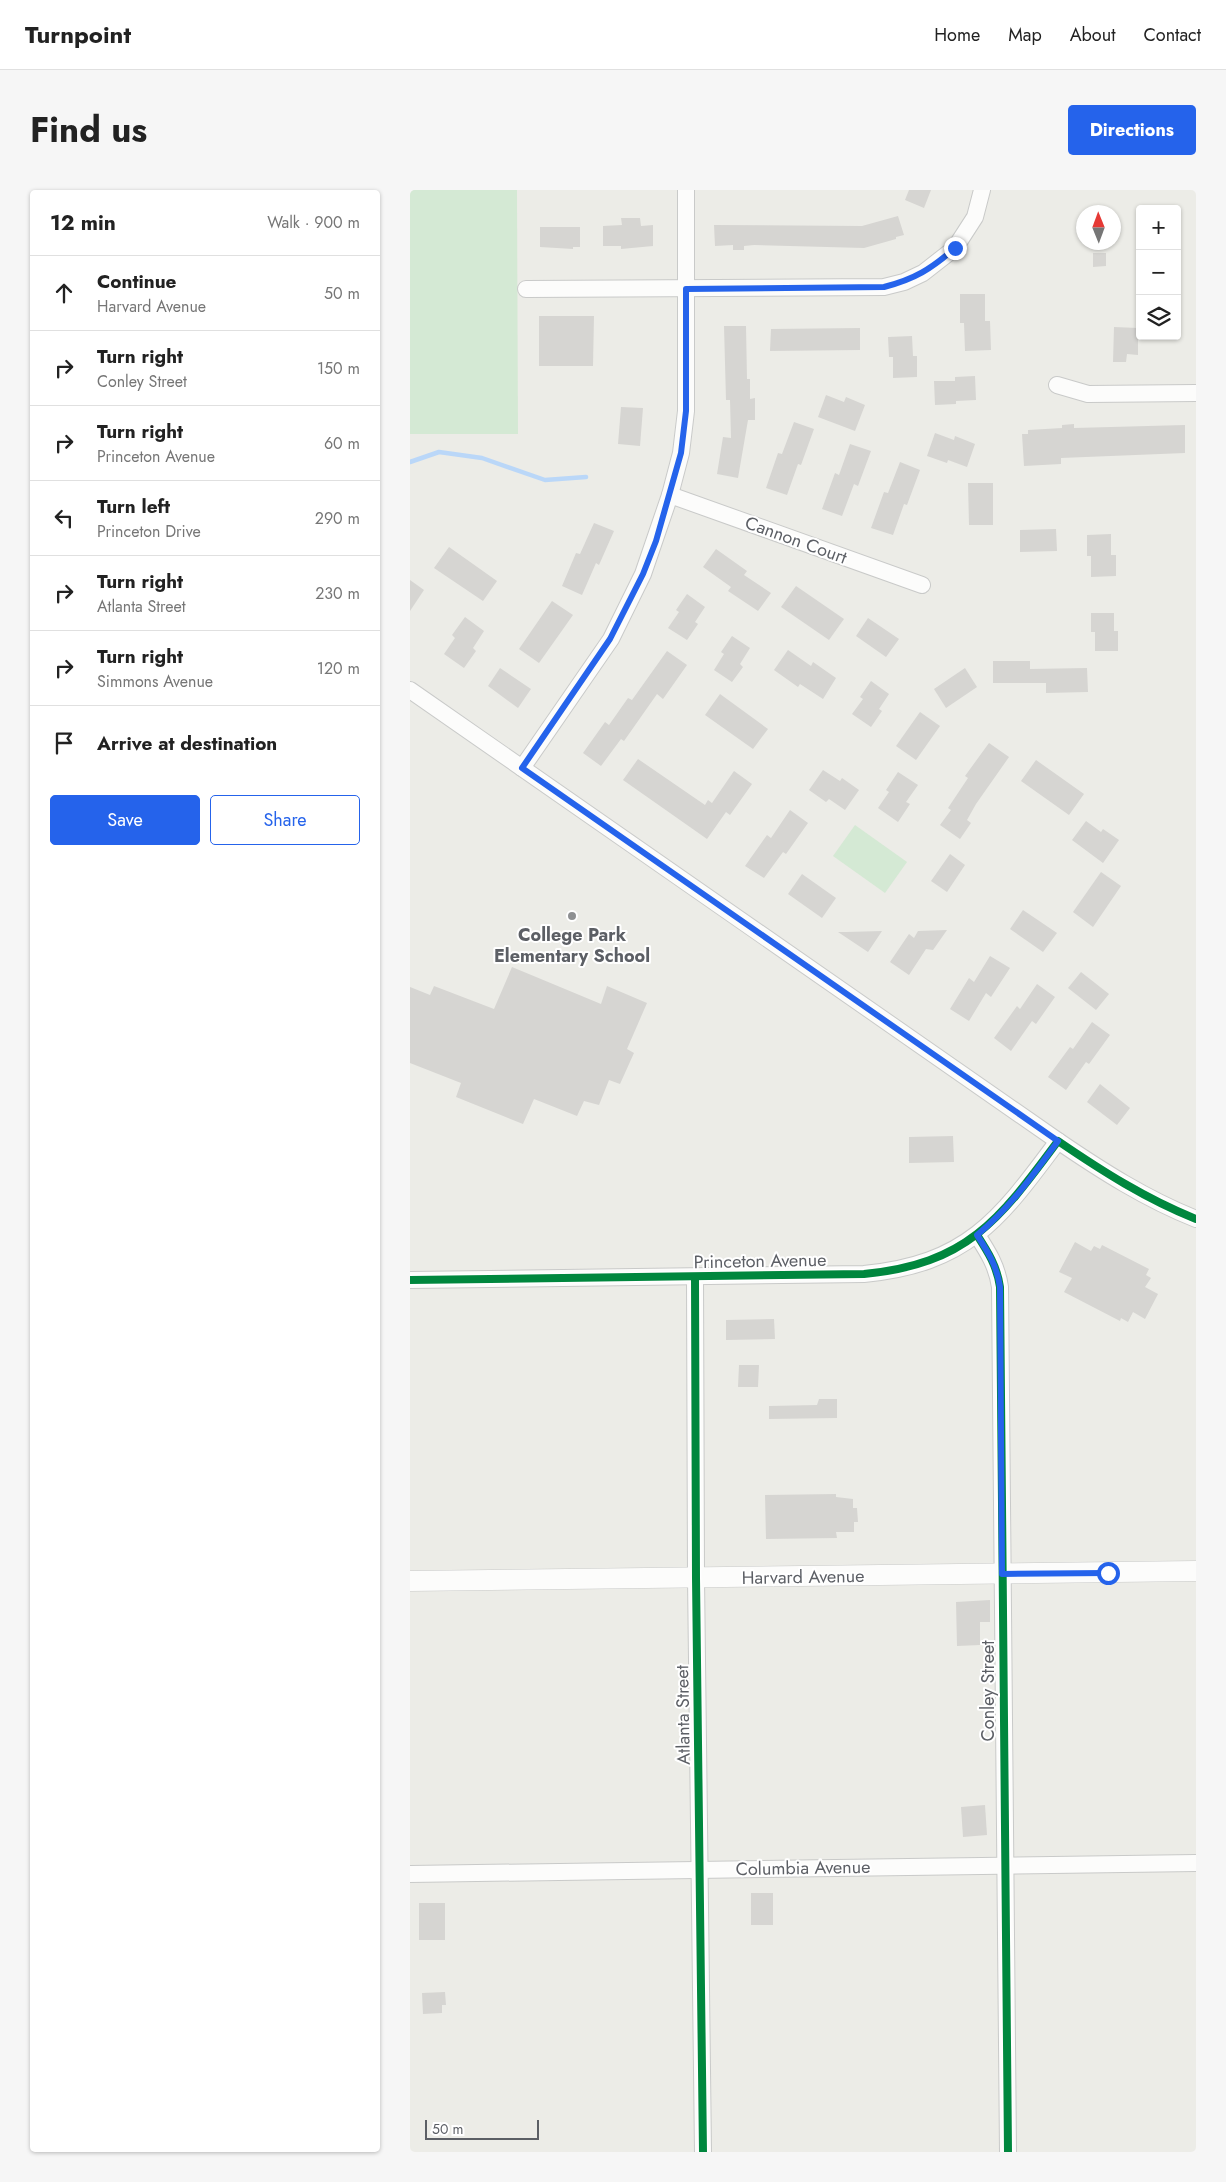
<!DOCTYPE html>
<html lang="en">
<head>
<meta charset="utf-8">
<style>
	:root { --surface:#fff; --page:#f6f6f6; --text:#222; --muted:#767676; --line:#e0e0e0; --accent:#2563eb }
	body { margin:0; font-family:Jost,sans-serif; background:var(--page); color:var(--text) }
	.controls { position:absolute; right:15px; top:15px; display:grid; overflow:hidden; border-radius:5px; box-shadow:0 1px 4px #0004 }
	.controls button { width:45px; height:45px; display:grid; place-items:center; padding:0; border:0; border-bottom:1px solid var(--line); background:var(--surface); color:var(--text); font:25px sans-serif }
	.compass { position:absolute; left:666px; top:15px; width:45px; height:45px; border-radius:50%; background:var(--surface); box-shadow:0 1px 4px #0004; rotate:359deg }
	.scale { position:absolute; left:15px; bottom:12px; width:114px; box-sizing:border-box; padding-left:5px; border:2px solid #5c5f65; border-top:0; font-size:14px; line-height:18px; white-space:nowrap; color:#5c5f65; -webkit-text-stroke:4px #fff; paint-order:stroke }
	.stop { position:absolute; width:15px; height:15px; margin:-11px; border:4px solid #2563eb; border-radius:50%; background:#fff }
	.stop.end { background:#2563eb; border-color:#fff; box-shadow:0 1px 5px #0008 }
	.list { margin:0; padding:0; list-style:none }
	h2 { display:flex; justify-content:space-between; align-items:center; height:65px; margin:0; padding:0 20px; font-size:21px }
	h2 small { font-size:16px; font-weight:400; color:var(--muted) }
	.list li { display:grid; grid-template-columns:32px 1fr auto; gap:15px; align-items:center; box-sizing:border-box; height:75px; padding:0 20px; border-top:1px solid var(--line) }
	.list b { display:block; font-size:19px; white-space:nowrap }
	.list p { margin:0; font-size:16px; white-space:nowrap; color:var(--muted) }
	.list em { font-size:16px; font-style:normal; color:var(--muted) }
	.actions { display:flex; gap:10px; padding:15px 20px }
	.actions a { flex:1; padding:11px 0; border:1px solid var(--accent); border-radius:5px; text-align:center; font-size:18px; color:var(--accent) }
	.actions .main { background:var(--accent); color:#fff }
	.icon { flex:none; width:28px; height:28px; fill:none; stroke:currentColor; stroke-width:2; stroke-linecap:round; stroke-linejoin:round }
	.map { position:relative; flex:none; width:786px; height:1962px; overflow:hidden; border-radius:5px }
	header { display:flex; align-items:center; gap:30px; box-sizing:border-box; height:70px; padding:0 25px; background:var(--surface); border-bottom:1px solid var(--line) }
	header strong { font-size:24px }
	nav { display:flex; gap:28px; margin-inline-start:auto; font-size:18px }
	.intro { display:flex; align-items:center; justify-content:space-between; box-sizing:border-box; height:120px; padding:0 30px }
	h1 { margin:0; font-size:35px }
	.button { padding:12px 22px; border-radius:5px; background:var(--accent); color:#fff; font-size:18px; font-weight:700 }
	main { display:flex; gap:30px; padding:0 30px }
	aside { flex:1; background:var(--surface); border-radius:5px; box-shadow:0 1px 4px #0004 }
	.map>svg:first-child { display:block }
	.green { fill:#d4e9d4 }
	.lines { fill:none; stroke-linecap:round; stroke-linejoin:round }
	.stream { stroke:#bad7f8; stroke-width:4.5 }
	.building { fill:#d6d5d2 }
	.minor-casing { stroke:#c9cac9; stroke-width:18 }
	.tertiary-casing { stroke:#c9cac9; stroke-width:21 }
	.minor { stroke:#fcfcfb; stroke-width:16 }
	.tertiary { stroke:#fcfcfb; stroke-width:20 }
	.cycleway-casing { stroke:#fff; stroke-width:11 }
	.cycleway { stroke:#00873e; stroke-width:8 }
	.route { stroke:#2563eb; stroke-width:6 }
	.poi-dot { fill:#8e9092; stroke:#fff; stroke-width:2 }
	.labels { text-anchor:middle; stroke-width:4; stroke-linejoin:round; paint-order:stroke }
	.street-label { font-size:18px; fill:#5c5f65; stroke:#fff }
	.poi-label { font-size:18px; font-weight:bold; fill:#5c5f65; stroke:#fff }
</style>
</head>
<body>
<header>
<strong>Turnpoint</strong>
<nav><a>Home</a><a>Map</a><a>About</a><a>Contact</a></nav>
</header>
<div class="intro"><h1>Find us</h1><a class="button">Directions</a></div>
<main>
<aside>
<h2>12 min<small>Walk · 900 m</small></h2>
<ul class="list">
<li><svg class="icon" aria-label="ahead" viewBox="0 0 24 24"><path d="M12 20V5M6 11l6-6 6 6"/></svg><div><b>Continue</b><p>Harvard Avenue</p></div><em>50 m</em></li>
<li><svg class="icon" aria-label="right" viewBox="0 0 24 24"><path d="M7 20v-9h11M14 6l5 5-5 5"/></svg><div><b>Turn right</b><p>Conley Street</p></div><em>150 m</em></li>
<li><svg class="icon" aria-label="right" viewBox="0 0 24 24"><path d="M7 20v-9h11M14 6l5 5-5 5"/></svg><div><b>Turn right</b><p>Princeton Avenue</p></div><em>60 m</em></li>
<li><svg class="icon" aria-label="left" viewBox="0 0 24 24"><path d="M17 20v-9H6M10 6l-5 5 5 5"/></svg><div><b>Turn left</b><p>Princeton Drive</p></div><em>290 m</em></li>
<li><svg class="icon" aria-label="right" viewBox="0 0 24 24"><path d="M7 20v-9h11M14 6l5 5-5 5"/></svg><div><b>Turn right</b><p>Atlanta Street</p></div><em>230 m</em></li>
<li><svg class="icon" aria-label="right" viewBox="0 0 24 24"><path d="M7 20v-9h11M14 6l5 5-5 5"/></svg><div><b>Turn right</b><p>Simmons Avenue</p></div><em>120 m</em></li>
<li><svg class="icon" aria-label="arrive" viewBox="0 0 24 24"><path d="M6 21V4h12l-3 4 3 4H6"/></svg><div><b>Arrive at destination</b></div></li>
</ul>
<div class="actions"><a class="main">Save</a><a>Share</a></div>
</aside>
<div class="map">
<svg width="786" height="1962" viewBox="0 0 786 1962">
	<rect width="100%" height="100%" fill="#ecece7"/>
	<!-- green -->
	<g class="green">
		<polygon points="0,0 107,0 108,244 0,244"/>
		<polygon points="445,635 497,672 475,703 423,666"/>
	</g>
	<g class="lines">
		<!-- stream -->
		<polyline class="stream" points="0,272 29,262 72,268 135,290 176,287"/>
	</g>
	<!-- building -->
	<g class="building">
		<polygon points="499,0 521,0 514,18 495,10"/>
		<polygon points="488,26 494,45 486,47 486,49 454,58 344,55 334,56 334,60 323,60 323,55 305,56 304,35 452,36"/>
		<polygon points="211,28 230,28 231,36 243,35 243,56 211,59 211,56 193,56 193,36 212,35"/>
		<polygon points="130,37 170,37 170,57 163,57 163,59 130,57"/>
		<polygon points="683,63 696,63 696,76 683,77"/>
		<polygon points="550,104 575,104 575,131 580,131 581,160 555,161 554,133 550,133"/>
		<polygon points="129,126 184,126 183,176 129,176"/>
		<polygon points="314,136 336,136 337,189 340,189 340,209 345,208 345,230 338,230 328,288 307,284 313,247 321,248 320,210 316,210"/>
		<polygon points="704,137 728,138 728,165 717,164 716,172 703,172"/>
		<polygon points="450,138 450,160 360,161 361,139"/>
		<polygon points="502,146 503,166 507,166 507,187 483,188 483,167 479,167 478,147"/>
		<polygon points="565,186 566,210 546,211 546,214 525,215 524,191 545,191 545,187"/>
		<polygon points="416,205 434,212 436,207 455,215 445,241 408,227"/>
		<polygon points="211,217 233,218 230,256 208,254"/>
		<polygon points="384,232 404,239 391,275 388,274 377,305 356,298 368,263 372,264"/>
		<polygon points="664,234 664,238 775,235 775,263 651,268 651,274 614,276 612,244 618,244 618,240 652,238 652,235"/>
		<polygon points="525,243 544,250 545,246 565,254 557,277 538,270 537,273 517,266"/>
		<polygon points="440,254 461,261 448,296 444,294 432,326 412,319 425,283 429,285"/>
		<polygon points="490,272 510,280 497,315 494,314 483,345 461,338 474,302 478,303"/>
		<polygon points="558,293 583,293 583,335 559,335"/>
		<polygon points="184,333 204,341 189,375 186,373 172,405 152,396 166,363 170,364"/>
		<polygon points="646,339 647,361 610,362 610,340"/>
		<polygon points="701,344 701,365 706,365 706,386 681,387 681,366 677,366 677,345"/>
		<polygon points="39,357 87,391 73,411 24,378"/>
		<polygon points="306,359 337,381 334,385 361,403 348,421 318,401 321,397 293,377"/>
		<polygon points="0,390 14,400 0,421"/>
		<polygon points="386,396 434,429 419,450 371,417"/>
		<polygon points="277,404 295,417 285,432 288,434 277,450 258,438 269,422 266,420"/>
		<polygon points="142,411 163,425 129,473 109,459"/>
		<polygon points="681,423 704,423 704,441 708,441 708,461 685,461 685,442 681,442"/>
		<polygon points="55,427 74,441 63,458 66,461 54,478 34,464 45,448 42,445"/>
		<polygon points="458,428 489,449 476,467 446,446"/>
		<polygon points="322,446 340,458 330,474 333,477 322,492 304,480 314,464 311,462"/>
		<polygon points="378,460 401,476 403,472 426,488 413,509 390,494 388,497 364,480"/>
		<polygon points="257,461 277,475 253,509 247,504 214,551 211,549 191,576 173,563 195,532 199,535 218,508 222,510"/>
		<polygon points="583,471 620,471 620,479 677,478 678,502 636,503 636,493 583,493"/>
		<polygon points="90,478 121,499 108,518 78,496"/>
		<polygon points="555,478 567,497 536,518 524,499"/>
		<polygon points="461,491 479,504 469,519 472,521 461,537 442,524 453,509 450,507"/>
		<polygon points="310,504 358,539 343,559 295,525"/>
		<polygon points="510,522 530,536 506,570 486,556"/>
		<polygon points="579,553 599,567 566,614 557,630 561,633 550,649 530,635 541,620 538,618 558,588 555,586"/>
		<polygon points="228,569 295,615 298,610 302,613 324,581 342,594 320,625 316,622 297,649 213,590"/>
		<polygon points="626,570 674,604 659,625 611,591"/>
		<polygon points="413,580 430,591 432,588 449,600 435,620 419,609 416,612 399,600"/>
		<polygon points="488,582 508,595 496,612 500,614 488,632 468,618 479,602 476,600"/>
		<polygon points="380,620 398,633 376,664 373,662 354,688 335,676 357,645 361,648"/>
		<polygon points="676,631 691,642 693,639 709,650 693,673 662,650"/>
		<polygon points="540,664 555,675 537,702 521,691"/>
		<polygon points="691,682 711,696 683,737 663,722"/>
		<polygon points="392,684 426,708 412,728 378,704"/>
		<polygon points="613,720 647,743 633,762 600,739"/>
		<polygon points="537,740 523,760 516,759 499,785 480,772 499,744 504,748 508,741"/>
		<polygon points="472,741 458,762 428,742 436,742"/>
		<polygon points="580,766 600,778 581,807 576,803 559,831 540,819 559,788 564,792"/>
		<polygon points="102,777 191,814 197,796 237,813 217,859 224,863 210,894 199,890 189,915 174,911 167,926 124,909 113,934 46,907 51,893 0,873 0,797 20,805 24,796 84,819"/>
		<polygon points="671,782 699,804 686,820 658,798"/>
		<polygon points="627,794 645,807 626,834 622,831 601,861 584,848 607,816 610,819"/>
		<polygon points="682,832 700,845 679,874 676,872 656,900 638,887 660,857 663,859"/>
		<polygon points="690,894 720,918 707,935 677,912"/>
		<polygon points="543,946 544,972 499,973 499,947"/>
		<polygon points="665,1052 681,1061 684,1056 690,1059 692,1055 739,1079 736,1085 741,1088 735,1097 748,1104 735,1129 723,1122 718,1132 711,1128 710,1131 654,1102 662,1088 649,1082"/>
		<polygon points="364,1129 365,1149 316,1150 316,1130"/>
		<polygon points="329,1175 349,1175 348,1197 328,1197"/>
		<polygon points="409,1209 427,1209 427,1228 359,1229 359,1216 407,1215"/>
		<polygon points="426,1304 426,1307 443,1309 443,1318 447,1318 448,1332 444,1332 444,1342 426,1342 427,1348 356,1349 355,1305"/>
		<polygon points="580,1410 580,1432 570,1432 570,1455 547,1456 546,1412"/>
		<polygon points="575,1615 577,1645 553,1647 551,1617"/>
		<rect x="341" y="1703" width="22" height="32"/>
		<rect x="9" y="1713" width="26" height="37"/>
		<polygon points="35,1802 36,1815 32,1815 32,1823 13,1824 12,1803"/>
	</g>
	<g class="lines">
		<!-- minor casing -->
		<g class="minor-casing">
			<g id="minor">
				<polyline points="116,99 474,97 494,92 513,83 545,58 565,27 572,0"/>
				<polyline points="647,195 678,204 786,203"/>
				<polyline points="260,305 512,395"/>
				<path d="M0 500 648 951C692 981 736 1009 786 1029"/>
				<polyline points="112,578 201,449 233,384 260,305 271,263 276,221 276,0"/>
				<path d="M567 1045C578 1062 587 1076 590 1097L598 1962"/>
				<polyline points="285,1087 286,1388 293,1962"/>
				<path d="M0 1090 454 1084C558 1074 590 1029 648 951"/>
				<polyline points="0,1684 786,1673"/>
			</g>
		</g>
		<!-- tertiary casing -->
		<g class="tertiary-casing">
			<polyline id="tertiary" points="0,1391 786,1381"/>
		</g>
		<!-- minor -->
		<use href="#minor" class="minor"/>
		<!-- tertiary -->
		<use href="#tertiary" class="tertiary"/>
		<!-- cycleway casing -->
		<g class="cycleway-casing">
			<g id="cycleway">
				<path d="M567 1045C578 1062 587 1076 590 1097L598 1962"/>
				<polyline points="285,1087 286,1388 293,1962"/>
				<path d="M0 1090 454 1084C558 1074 590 1029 648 951 692 981 736 1009 786 1029"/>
			</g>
		</g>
		<!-- cycleway -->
		<use href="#cycleway" class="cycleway"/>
	</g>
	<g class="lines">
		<!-- route -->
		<path class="route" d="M545 58C521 79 505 89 474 97L276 99V221L271 263 246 351 233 384 200 449 112 578 648 951C623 985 600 1018 567 1045 578 1062 587 1076 590 1097L592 1384 698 1383"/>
	</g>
	<!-- markers -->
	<circle class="poi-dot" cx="162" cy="726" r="5"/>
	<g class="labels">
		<!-- street labels -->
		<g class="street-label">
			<text transform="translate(386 350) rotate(20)" y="6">Cannon Court</text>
			<text transform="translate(350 1071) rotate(-1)" y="6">Princeton Avenue</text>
			<text transform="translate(393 1387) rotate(-1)" y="6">Harvard Avenue</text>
			<text transform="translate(578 1501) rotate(-90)" y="6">Conley Street</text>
			<text transform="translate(273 1525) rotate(-91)" y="6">Atlanta Street</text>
			<text transform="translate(393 1678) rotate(-1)" y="6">Columbia Avenue</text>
		</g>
		<!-- poi labels -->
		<g class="poi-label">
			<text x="162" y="751">College Park<tspan x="162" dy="21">Elementary School</tspan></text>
		</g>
	</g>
</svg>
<div class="controls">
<button>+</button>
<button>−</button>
<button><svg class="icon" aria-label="layers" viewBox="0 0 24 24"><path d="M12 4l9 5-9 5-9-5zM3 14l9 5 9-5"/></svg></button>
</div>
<svg class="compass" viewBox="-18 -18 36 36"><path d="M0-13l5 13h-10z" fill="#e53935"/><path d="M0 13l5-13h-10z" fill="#767676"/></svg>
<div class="scale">50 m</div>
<div class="stop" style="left:698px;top:1383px"></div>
<div class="stop end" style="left:545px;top:58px"></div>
</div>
</main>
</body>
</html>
